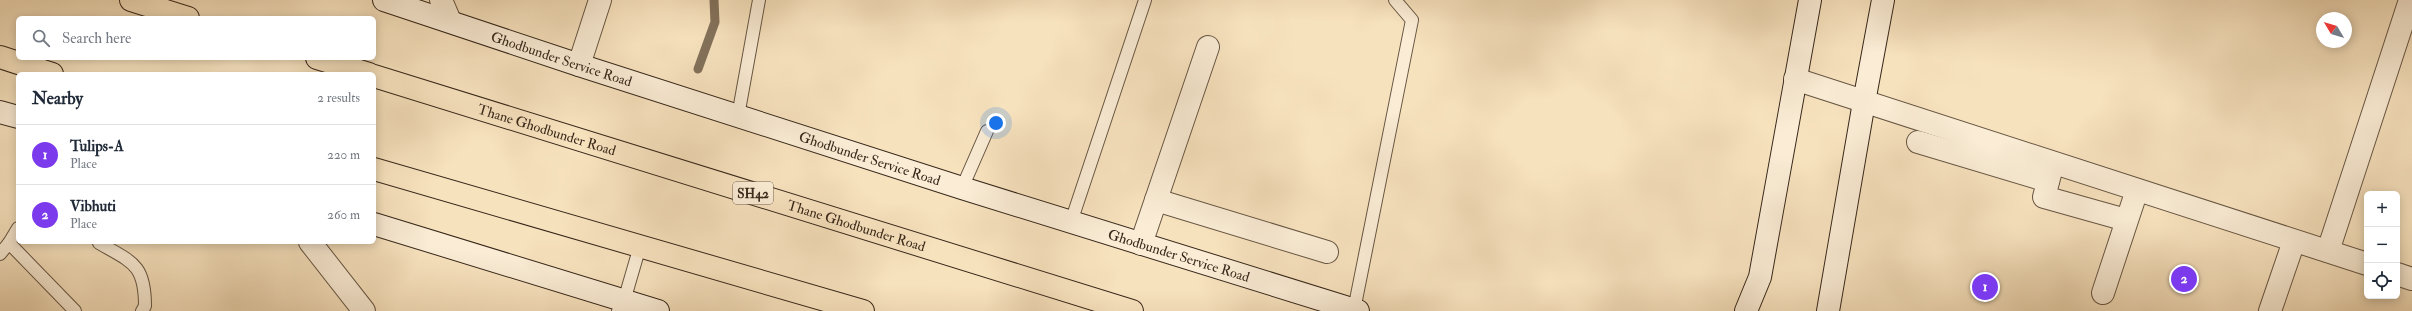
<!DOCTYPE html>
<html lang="en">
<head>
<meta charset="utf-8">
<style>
	:root { --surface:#fff; --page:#f2f2f3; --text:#1f2937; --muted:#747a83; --line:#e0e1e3; --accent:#7c3aed }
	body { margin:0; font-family:"IM FELL Double Pica",serif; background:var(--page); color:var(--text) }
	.controls { position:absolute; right:12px; bottom:12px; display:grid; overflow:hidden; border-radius:6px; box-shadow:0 2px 10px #0003 }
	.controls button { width:36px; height:36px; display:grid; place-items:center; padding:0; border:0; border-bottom:1px solid var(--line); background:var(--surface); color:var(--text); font:20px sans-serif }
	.compass { position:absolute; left:2316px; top:12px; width:36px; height:36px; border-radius:50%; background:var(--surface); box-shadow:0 2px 10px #0003; rotate:308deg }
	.you { position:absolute; left:996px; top:123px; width:14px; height:14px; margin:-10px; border:3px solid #fff; border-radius:50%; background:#1a73e8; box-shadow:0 0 0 6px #1a73e833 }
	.badge { display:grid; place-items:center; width:26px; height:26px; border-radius:50%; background:var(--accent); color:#fff; font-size:13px; font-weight:700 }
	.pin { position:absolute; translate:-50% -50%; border:2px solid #fff; box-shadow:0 1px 4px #0006 }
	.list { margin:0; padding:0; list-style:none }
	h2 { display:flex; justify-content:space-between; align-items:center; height:52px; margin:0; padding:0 16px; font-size:17px }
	h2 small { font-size:13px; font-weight:400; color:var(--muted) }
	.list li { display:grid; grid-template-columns:26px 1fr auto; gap:12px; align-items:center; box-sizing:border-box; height:60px; padding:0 16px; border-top:1px solid var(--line) }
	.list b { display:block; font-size:15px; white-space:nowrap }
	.list p { margin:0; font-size:13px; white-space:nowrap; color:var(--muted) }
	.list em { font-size:13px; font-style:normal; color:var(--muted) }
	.icon { flex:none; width:22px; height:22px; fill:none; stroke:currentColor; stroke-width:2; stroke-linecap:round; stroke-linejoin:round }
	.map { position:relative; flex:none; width:2412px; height:311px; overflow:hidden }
	.search { position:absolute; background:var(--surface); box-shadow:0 2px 10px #0003; left:16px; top:16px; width:360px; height:44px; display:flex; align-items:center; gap:10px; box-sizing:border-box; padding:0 14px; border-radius:6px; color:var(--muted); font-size:15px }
	.panel { position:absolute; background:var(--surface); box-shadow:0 2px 10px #0003; left:16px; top:72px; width:360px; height:172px; border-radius:6px }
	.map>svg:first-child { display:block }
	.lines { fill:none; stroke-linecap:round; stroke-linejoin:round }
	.stream { stroke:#83715b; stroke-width:9 }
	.lane-casing { stroke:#675643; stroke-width:14 }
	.street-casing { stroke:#675643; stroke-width:24 }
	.secondary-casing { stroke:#37271a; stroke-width:24 }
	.primary-casing { stroke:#37271a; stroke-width:24 }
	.lane { stroke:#faecd5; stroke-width:12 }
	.street { stroke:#faecd5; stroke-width:22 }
	.secondary { stroke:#faecd5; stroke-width:22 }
	.primary { stroke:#f7e2be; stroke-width:22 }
	.labels { text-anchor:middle; stroke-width:4; stroke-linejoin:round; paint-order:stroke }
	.shield { fill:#faecd5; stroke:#726252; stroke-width:1 }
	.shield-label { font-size:13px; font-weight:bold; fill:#37271a }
	.street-label { font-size:14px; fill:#37271a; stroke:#faecd5 }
</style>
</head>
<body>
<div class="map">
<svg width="2412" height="311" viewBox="0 0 2412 311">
	<rect width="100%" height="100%" fill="#f7e2be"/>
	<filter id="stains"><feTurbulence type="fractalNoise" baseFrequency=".005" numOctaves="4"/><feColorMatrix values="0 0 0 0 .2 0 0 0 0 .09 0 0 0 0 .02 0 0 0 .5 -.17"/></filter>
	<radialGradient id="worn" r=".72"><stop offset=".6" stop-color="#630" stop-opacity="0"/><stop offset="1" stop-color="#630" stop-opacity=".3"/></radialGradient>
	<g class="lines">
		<!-- stream -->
		<polyline class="stream" points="698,69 715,22 714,0"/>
		<!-- lane casing -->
		<g class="lane-casing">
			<g id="lane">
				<polyline points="738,116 759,0"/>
				<polyline points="962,188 987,131"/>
				<polyline points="1071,222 1145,0"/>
				<polyline points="18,228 9,243 75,311"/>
				<path d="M99 243C132 262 145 264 145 306L142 311"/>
				<polyline points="0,254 9,243"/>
				<polyline points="1354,310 1412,20 1395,0"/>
				<polyline points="618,311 624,301 640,246"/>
			</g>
		</g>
		<!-- street casing -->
		<g class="street-casing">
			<g id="street">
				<polyline points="441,0 450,21"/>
				<polyline points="579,65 600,0"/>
				<polyline points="1795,79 2367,264"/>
				<polyline points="1918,142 2048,181"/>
				<polyline points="2052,167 2044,197 2126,220"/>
				<polyline points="1156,200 1327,252"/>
				<polyline points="310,242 364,311"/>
				<polyline points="1141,244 1208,47"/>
				<polyline points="2328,251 2410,0"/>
				<polyline points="2397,274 2412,279"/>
				<polyline points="2103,293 2137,190"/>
				<polyline points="2270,311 2294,241"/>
			</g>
		</g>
		<!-- secondary casing -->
		<g class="secondary-casing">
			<g id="secondary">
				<path id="s1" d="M384 0 579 65 962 188 1358 311"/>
				<polyline points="0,112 18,117"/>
				<polyline points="374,224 658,311"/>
				<polyline points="1746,311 1760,277 1810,0"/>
				<polyline points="1828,311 1864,102 1883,0"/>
			</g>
		</g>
		<!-- primary casing -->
		<g class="primary-casing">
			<g id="primary">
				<polyline points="131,0 188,18"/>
				<polyline points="0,57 52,74"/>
				<polyline points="317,58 369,74"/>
				<path id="s2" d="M374 76 1132 311"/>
				<polyline points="374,169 863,311"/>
			</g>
		</g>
		<!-- lane -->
		<use href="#lane" class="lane"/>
		<!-- street -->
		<use href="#street" class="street"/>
		<!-- secondary -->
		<use href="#secondary" class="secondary"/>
		<!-- primary -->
		<use href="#primary" class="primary"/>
	</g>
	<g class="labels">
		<!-- shield labels -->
		<rect class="shield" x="733" y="182" width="40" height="22" rx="3"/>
		<g class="shield-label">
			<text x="753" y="198">SH42</text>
		</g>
		<!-- street labels -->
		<g class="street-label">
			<text dy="5" stroke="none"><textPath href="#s1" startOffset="187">Ghodbunder Service Road</textPath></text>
			<text dy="5" stroke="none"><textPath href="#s2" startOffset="181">Thane Ghodbunder Road</textPath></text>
			<text dy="5" stroke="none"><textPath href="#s1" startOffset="511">Ghodbunder Service Road</textPath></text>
			<text dy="5" stroke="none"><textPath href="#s2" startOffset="505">Thane Ghodbunder Road</textPath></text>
			<text dy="5" stroke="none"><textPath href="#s1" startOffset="835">Ghodbunder Service Road</textPath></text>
		</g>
	</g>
	<rect width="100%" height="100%" filter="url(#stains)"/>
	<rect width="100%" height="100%" fill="url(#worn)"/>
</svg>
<div class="controls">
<button>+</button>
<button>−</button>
<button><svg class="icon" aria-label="locate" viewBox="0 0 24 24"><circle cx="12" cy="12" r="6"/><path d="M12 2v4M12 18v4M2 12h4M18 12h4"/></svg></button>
</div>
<svg class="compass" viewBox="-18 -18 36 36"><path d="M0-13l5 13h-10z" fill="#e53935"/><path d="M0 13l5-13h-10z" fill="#747a83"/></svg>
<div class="you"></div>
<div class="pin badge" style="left:1985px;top:287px">1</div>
<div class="pin badge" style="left:2184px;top:279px">2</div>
<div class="search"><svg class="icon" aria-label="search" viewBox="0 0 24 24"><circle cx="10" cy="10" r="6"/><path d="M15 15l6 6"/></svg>Search here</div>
<section class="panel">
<h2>Nearby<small>2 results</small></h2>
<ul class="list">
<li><span class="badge">1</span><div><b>Tulips-A</b><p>Place</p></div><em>220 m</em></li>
<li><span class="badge">2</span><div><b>Vibhuti</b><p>Place</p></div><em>260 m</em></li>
</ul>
</section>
</div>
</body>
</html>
